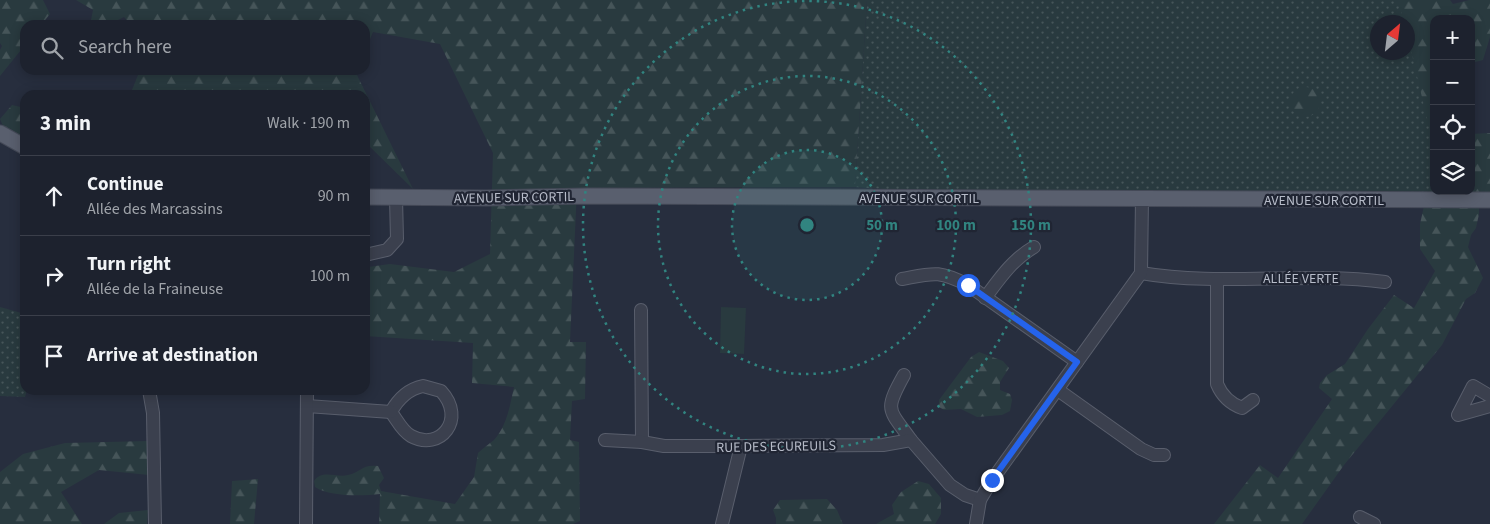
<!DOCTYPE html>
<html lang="en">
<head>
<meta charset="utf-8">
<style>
	:root { --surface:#1d222e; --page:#2a2f3a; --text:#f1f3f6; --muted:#a0a4aa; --line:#3b3f4a }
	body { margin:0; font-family:"Source Sans 3",sans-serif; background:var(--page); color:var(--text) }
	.controls { position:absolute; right:15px; top:15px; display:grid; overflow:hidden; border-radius:10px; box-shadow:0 2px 12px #0003 }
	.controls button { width:45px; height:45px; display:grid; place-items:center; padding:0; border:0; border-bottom:1px solid var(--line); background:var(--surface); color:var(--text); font:25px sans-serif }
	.compass { position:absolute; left:1370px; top:15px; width:45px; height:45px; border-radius:50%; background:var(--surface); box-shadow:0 2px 12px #0003; rotate:28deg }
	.stop { position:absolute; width:15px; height:15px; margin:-11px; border:4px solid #2563eb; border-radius:50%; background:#fff }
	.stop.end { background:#2563eb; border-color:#fff; box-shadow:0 1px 5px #0008 }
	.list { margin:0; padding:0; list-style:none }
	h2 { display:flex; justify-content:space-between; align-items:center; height:65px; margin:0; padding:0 20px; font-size:21px }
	h2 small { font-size:16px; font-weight:400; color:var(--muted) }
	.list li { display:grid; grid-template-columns:32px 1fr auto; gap:15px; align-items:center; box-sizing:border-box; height:80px; padding:0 20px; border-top:1px solid var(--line) }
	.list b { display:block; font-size:19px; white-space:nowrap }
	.list p { margin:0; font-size:16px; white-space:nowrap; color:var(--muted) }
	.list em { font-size:16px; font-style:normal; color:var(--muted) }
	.icon { flex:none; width:28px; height:28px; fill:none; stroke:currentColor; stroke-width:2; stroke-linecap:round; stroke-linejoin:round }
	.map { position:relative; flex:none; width:1490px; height:524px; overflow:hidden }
	.search { position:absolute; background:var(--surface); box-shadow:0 2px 12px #0003; left:20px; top:20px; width:350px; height:55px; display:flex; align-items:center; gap:12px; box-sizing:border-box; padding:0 18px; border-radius:15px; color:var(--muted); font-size:19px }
	.panel { position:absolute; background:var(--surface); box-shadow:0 2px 12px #0003; left:20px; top:90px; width:350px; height:305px; border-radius:15px }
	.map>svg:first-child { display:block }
	.grass { fill:url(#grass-dots) }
	.forest { fill:url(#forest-firs) }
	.pitch { fill:#293a3f }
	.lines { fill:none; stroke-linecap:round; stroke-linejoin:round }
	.minor-casing { stroke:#595e6c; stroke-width:14 }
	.major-casing { stroke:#444957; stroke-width:17 }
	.minor { stroke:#3b404e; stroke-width:12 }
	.major { stroke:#595f6e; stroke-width:15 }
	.route { stroke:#2563eb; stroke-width:6 }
	.ring { fill:none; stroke:#318480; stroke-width:2.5; stroke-dasharray:2.5 5 }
	.labels { text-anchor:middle; stroke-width:4.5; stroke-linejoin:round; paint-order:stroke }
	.street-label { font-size:14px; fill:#b7bcc9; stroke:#202533 }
	.centre { fill:#318480; stroke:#202533; stroke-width:2.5 }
	.ring-label { font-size:15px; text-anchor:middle; font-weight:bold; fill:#318480; stroke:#202533; stroke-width:4.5; stroke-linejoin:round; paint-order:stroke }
</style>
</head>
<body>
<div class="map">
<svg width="1490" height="524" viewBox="0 0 1490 524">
	<defs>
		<pattern id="grass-dots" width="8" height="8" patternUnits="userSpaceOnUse" patternTransform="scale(1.25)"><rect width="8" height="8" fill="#293a3f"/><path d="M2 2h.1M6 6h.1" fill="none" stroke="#465559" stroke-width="1.8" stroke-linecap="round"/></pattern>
		<pattern id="forest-firs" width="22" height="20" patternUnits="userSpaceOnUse" patternTransform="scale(1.25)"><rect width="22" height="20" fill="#293a3f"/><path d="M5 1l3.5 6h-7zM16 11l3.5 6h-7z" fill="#465559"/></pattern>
	</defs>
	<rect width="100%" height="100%" fill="#272e3e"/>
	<!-- grass -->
	<g class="grass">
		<polygon points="867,0 1399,0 1405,22 1378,22 1378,52 1408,52 1408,33 1434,144 1434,191 1444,191 1445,194 941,193 855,187"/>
		<polygon points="0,307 25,314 25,390 27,390 25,397 0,396"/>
	</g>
	<!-- forest -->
	<g class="forest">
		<polygon points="0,0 43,0 50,14 41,25 25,25 25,45 0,76 0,50 2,46 0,43"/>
		<path d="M76 0H867L855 187 577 188 570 342H586L585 399 572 401 570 440 579 442 580 521 573 524H379L380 494C362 496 330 497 315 487L314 481C322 469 336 478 348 475 361 472 362 464 378 466L384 478 379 485 381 491 455 504 474 477 478 453C483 448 489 444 494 440 507 426 510 405 514 387L472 383 473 343 365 336V304L367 303 368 267 390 264 454 272 490 254 493 153 440 44 373 32 365 51V25H131L124 17 108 25H90L93 10Z"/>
		<polygon points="1398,0 1450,0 1453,4 1469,0 1490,0 1490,37 1483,60 1471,63 1471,19 1434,19 1434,148 1408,38 1408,22 1404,22"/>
		<polygon points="140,70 357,70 356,73 413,189 365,142 365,95 130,95"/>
		<circle cx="1305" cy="102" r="15"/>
		<polygon points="12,105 25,108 25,140 3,126 0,119"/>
		<polygon points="1490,133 1490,193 1445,194 1444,191 1471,191 1471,134"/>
		<polygon points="1479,203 1479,214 1476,228 1471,235 1468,247 1483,278 1475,293 1466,299 1442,345 1344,465 1302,524 1214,524 1260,465 1278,478 1332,399 1319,388 1320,383 1327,375 1345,364 1368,329 1394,295 1414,308 1435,271 1420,249 1420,224 1424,206"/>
		<polygon points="979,352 1003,361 1009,368 1000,382 1000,390 1010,394 1012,400 1010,411 1002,415 977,417 961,409 944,410 939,407 939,400 971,357"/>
		<polygon points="148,441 149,475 99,470 61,492 82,524 0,524 0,472 23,454 65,443"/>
		<polygon points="258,479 254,524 230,524 232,481"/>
		<polygon points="918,481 929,484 941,498 941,514 935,524 876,524 894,514 892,505 901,492"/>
		<polygon points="827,499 837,510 843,524 776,524 776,518 773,510 780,500"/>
		<polygon points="148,510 147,524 104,524 119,513"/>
	</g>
	<!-- pitch -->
	<polygon class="pitch" points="721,307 746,308 744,354 720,353"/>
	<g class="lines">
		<!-- minor casing -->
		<g class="minor-casing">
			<g id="minor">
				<polyline points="365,255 387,250 397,239 396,198"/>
				<path d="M1141 273C1221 287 1304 271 1385 282"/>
				<path d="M902 279C934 273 938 270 968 285L1077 362"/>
				<path d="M1217 279V384C1222 396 1231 404 1242 408L1253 400"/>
				<path d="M985 298C1000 278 1012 260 1034 247"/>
				<polyline points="641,310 642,442"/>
				<path d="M904 375C884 411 888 408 911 440"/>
				<path d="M423 386 441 391C467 419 440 452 411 436 402 431 397 420 391 412 398 399 409 389 423 386Z"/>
				<polyline points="149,390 153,413 155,524"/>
				<polyline points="1058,390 1141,449 1154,455 1164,455"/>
				<polyline points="1490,396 1473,386 1458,415 1490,406"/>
				<polyline points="307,406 391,412"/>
				<polyline points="605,440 642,442 664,446 741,446 883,445 911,440 950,485 965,495 980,500"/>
				<polyline points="1360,517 1374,524"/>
				<polyline points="306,524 307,390"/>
				<polyline points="722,524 741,446"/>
				<polyline points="976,524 980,500 992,480 1141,273 1142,198"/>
			</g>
		</g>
		<!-- major casing -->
		<g class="major-casing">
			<g id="major">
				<polyline points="0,133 25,147"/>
				<polyline points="365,197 486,198 588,196 1490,200"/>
			</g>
		</g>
		<!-- minor -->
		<use href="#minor" class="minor"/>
		<!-- major -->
		<use href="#major" class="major"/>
	</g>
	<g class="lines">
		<!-- route -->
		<polyline class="route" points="968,285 1077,362 992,480"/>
	</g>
	<!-- distance rings -->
	<circle cx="807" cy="225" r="75" fill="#318480" fill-opacity=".12"/>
	<g class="ring">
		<circle cx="807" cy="225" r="75"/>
		<circle cx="807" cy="225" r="149"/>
		<circle cx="807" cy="225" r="224"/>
	</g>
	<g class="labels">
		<!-- street labels -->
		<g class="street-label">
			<text transform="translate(514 197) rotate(-1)" y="5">AVENUE SUR CORTIL</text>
			<text x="919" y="203">AVENUE SUR CORTIL</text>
			<text x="1324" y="205">AVENUE SUR CORTIL</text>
			<text x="1301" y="283">ALLÉE VERTE</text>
			<text transform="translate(776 446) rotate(-1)" y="5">RUE DES ECUREUILS</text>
		</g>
	</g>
	<circle cx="807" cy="225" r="8" class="centre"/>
	<g class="ring-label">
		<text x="882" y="230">50 m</text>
		<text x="956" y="230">100 m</text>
		<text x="1031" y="230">150 m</text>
	</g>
</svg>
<div class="controls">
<button>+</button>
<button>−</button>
<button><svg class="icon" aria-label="locate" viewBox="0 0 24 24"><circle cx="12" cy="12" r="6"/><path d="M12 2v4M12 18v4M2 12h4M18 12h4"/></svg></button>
<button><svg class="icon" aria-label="layers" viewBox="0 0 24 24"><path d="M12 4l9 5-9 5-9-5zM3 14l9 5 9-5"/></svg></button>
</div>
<svg class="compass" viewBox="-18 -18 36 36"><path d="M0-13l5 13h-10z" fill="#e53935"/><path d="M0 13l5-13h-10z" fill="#a0a4aa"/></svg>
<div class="stop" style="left:968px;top:285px"></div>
<div class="stop end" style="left:992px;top:480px"></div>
<div class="search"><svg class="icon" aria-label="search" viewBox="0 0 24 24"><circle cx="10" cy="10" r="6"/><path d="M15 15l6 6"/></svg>Search here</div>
<section class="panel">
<h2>3 min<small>Walk · 190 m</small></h2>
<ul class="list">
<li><svg class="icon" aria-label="ahead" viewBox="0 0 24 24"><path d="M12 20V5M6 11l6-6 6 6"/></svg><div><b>Continue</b><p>Allée des Marcassins</p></div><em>90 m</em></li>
<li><svg class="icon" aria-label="right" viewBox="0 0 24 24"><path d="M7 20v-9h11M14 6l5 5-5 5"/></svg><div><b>Turn right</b><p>Allée de la Fraineuse</p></div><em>100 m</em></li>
<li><svg class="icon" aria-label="arrive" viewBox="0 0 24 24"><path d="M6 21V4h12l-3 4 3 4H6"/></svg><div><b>Arrive at destination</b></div></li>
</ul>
</section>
</div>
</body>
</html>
